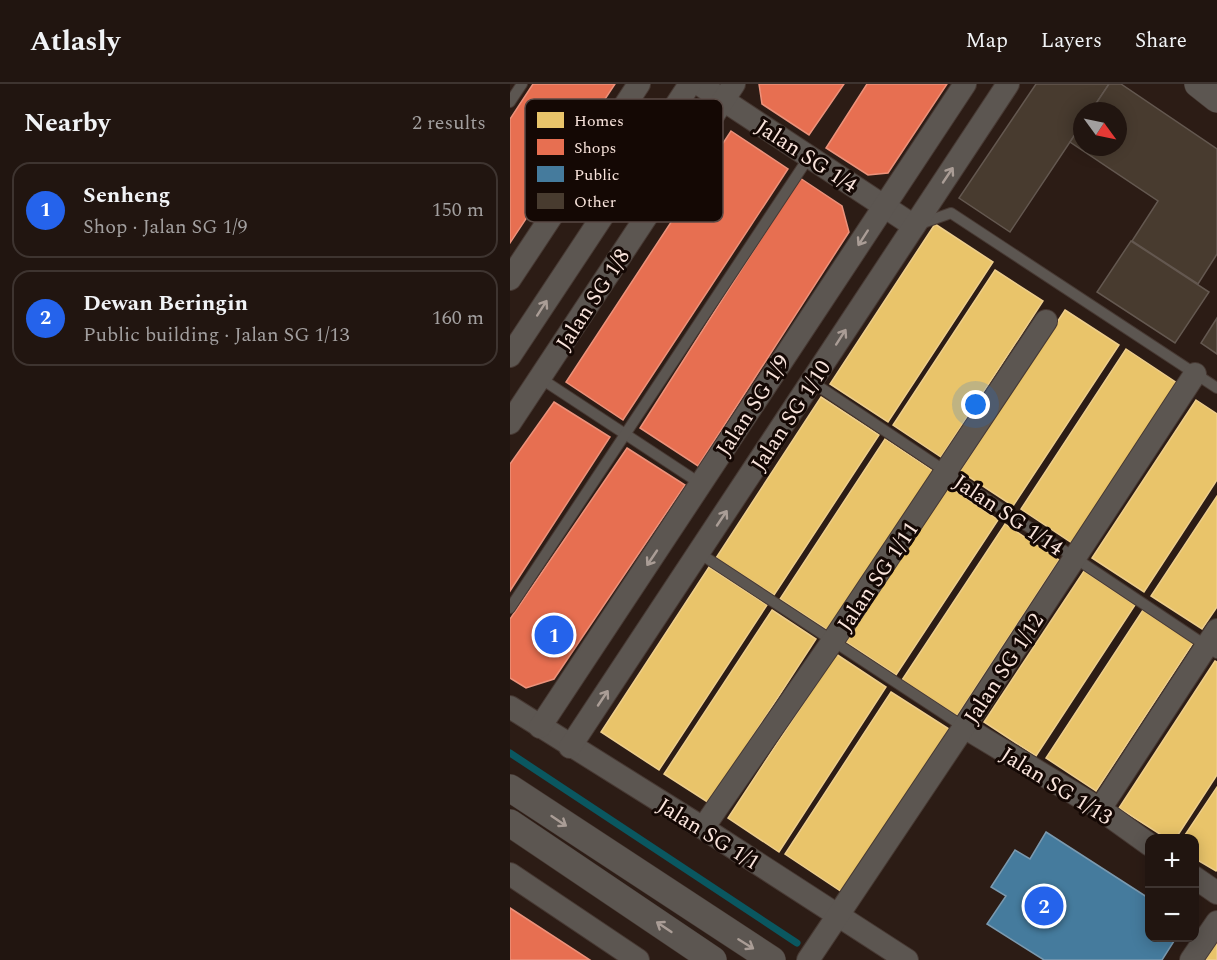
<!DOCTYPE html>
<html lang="en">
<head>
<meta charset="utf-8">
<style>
	:root { --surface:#211510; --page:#291e19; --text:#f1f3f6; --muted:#a29f9f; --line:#3e3430; --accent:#2563eb }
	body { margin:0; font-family:Spectral,serif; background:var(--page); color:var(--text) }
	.controls { position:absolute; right:18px; bottom:18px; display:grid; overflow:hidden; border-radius:12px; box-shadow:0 3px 15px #0003 }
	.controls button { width:54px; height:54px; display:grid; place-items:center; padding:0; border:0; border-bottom:2px solid var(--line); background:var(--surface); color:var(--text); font:30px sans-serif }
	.compass { position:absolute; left:563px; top:18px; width:54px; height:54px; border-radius:50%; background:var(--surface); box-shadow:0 3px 15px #0003; rotate:123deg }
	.you { position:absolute; left:466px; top:321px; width:21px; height:21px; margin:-15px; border:4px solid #fff; border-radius:50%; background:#1a73e8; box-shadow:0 0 0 9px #1a73e833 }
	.badge { display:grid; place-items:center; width:39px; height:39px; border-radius:50%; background:var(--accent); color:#fff; font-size:20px; font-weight:700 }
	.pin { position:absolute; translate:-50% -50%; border:3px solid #fff; box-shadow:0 2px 6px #0006 }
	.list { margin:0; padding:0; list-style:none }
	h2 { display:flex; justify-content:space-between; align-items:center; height:78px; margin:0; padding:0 24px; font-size:26px }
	h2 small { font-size:20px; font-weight:400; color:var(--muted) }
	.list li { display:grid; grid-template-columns:39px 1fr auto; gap:18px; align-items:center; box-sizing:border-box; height:96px; margin:0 12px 12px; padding:0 12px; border:2px solid var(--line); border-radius:18px }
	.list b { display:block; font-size:22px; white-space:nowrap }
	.list p { margin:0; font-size:20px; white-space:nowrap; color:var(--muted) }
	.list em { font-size:20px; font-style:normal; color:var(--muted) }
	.map { position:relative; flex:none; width:707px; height:876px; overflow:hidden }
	header { display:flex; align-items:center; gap:36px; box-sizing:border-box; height:84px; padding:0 30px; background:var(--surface); border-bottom:2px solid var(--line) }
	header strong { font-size:28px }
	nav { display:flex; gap:33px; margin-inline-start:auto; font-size:21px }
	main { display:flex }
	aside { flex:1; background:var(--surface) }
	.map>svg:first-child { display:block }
	.homes { fill:#e9c46a; stroke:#eece8c; stroke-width:1.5 }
	.shops { fill:#e76f51; stroke:#ec927b; stroke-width:1.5 }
	.public { fill:#457b9d; stroke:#7b9ab0; stroke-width:1.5 }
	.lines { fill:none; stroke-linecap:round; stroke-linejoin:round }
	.stream { stroke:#0a5760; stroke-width:7 }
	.building { fill:#483b2f; stroke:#645850; stroke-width:1.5 }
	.service-casing { stroke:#473933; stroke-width:12 }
	.minor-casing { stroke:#473933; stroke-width:24 }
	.tertiary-casing { stroke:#473933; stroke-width:28 }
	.service { stroke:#5c5651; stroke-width:10 }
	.minor { stroke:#5c5651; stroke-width:22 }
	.tertiary { stroke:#5c5651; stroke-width:27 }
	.oneway { stroke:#aa9d96 }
	.labels { text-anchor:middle; stroke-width:6; stroke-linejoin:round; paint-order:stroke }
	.street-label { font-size:22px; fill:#f9e4dc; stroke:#140804 }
	.key { fill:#140804; stroke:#594a45; stroke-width:1.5 }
	.key-label { font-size:16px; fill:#f9e4dc }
</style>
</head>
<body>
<header>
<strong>Atlasly</strong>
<nav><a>Map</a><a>Layers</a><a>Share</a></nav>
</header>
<main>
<aside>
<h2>Nearby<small>2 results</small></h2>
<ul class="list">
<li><span class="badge">1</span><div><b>Senheng</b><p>Shop · Jalan SG 1/9</p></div><em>150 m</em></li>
<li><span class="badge">2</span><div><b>Dewan Beringin</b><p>Public building · Jalan SG 1/13</p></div><em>160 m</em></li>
</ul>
</aside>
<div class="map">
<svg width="707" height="876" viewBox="0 0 707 876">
	<rect width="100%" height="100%" fill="#2c1c15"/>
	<!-- homes -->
	<g class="homes">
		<polygon points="425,140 483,178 378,338 320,300"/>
		<polygon points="485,186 533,217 431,373 383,341"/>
		<polygon points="555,226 609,261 503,422 450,387"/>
		<polygon points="616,265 667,299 562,459 511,425"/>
		<polygon points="311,313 369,351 264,511 206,474"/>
		<polygon points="686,316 707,330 707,396 634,508 582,474"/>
		<polygon points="375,355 423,387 319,547 270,515"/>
		<polygon points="438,402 488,436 386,591 336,558"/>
		<polygon points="707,412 707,523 692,545 641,512"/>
		<polygon points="495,440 549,476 447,632 392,596"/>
		<polygon points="199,483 257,521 149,686 91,648"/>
		<polygon points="574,487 625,521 526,672 474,638"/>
		<polygon points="262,526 306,555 199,719 154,690"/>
		<polygon points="633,526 683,559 586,707 536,674"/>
		<polygon points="326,570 376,603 269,768 218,734"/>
		<polygon points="705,577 707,578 707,691 666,754 656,754 609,724"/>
		<polygon points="381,608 439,645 332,808 275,770"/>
		<polygon points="707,703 707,785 706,787 684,774 684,754 673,754"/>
		<polygon points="707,858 707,876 695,876"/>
	</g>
	<!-- shops -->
	<g class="shops">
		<polygon points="23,0 105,0 0,159 0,35"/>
		<polygon points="249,0 334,0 299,51 252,20"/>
		<polygon points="357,0 437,0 378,89 358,91 316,64"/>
		<polygon points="221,47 278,85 113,336 56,298"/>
		<polygon points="290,94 332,122 339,148 188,382 130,344"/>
		<polygon points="44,318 100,353 0,507 0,380"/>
		<polygon points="117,364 175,401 44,595 16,604 0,594 0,535"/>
		<polygon points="0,824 80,876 0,876"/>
	</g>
	<!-- public -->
	<polygon class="public" points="536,748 640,815 640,854 666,854 652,876 534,876 477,840 496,812 481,803 505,766 520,775"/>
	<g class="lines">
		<!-- stream -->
		<polyline class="stream" points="0,669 287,859"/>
	</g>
	<!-- building -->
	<g class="building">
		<polygon points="526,0 599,0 581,27 572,27 572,40 500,148 449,114"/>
		<polygon points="599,0 611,0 707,65 707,170 688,200 622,157 648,117 560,58 572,40 572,63 608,63 608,27 581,27"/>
		<polygon points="621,157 699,208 665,259 587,208"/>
		<polygon points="707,234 707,270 691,259"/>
	</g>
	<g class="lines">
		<!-- service casing -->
		<g class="service-casing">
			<g id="service">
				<polyline points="0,18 12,0"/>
				<polyline points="410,140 441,129 707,304"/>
				<polyline points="30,294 191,400"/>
				<polyline points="302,298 707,569"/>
				<polyline points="189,469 454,643"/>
				<polyline points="0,524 299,73"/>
			</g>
		</g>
		<!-- minor casing -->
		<g class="minor-casing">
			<g id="minor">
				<polyline points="189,0 404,142"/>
				<polyline points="0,195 129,0"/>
				<polyline points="0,272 180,0"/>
				<polyline points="0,339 224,0"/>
				<polyline points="0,623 193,744 397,876"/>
				<polyline points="30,643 455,0"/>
				<polyline points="454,643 590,725 640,761"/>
				<polyline points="60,663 498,0"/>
				<polyline points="590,725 707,546"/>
				<polyline points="193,744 322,558 536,237"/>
				<polyline points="0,790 128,876"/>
				<polyline points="684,793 707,809"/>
				<polyline points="298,876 454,643 685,290"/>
				<polyline points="681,876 707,838"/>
			</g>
		</g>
		<!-- tertiary casing -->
		<g class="tertiary-casing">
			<g id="tertiary">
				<polyline points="688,0 707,15"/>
				<polyline points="0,704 262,876"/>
				<polyline points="0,739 203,876"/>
			</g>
		</g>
		<!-- service -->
		<use href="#service" class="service"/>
		<!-- minor -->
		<use href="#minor" class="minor"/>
		<!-- tertiary -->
		<use href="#tertiary" class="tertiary"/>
	</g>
	<!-- one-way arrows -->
	<defs><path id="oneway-shaft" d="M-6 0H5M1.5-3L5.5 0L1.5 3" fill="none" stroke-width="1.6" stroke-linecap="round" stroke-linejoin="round" transform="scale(1.5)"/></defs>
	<g class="oneway">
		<use href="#oneway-shaft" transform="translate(438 91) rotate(-56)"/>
		<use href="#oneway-shaft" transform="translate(353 154) rotate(123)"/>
		<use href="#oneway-shaft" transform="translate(32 224) rotate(-57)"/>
		<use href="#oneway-shaft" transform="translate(331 253) rotate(-57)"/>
		<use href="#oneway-shaft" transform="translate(212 434) rotate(-56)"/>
		<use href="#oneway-shaft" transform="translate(142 474) rotate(124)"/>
		<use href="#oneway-shaft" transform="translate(93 614) rotate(-56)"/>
		<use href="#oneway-shaft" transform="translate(49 737) rotate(34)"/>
		<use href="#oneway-shaft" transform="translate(154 843) rotate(-146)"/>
		<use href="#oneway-shaft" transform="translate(236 860) rotate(32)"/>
	</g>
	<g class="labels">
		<!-- street labels -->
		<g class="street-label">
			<text transform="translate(297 71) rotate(33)" y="8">Jalan SG 1/4</text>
			<text transform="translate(82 215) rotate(-57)" y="8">Jalan SG 1/8</text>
			<text transform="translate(242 321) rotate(-57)" y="8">Jalan SG 1/9</text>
			<text transform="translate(280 331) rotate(-57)" y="8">Jalan SG 1/10</text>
			<text transform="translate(499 430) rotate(34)" y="8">Jalan SG 1/14</text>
			<text transform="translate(367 492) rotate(-56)" y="8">Jalan SG 1/11</text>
			<text transform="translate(493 584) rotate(-57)" y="8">Jalan SG 1/12</text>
			<text transform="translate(547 701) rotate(32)" y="8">Jalan SG 1/13</text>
			<text transform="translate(199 749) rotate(32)" y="8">Jalan SG 1/1</text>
		</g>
	</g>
	<!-- legend -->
	<rect x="15" y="15" width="198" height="123" rx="9" class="key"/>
	<rect x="27" y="28" width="27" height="16" fill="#e9c46a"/>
	<rect x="27" y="55" width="27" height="16" fill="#e76f51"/>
	<rect x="27" y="82" width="27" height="16" fill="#457b9d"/>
	<rect x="27" y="109" width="27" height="16" fill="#483b2f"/>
	<g class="key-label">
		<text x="64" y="42">Homes</text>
		<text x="64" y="69">Shops</text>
		<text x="64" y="96">Public</text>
		<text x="64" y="123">Other</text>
	</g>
</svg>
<div class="controls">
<button>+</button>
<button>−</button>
</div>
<svg class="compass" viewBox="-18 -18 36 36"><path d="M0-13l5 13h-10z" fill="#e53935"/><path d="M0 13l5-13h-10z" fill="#a29f9f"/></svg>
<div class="you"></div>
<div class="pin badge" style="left:44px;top:551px">1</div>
<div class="pin badge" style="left:534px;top:822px">2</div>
</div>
</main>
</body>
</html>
